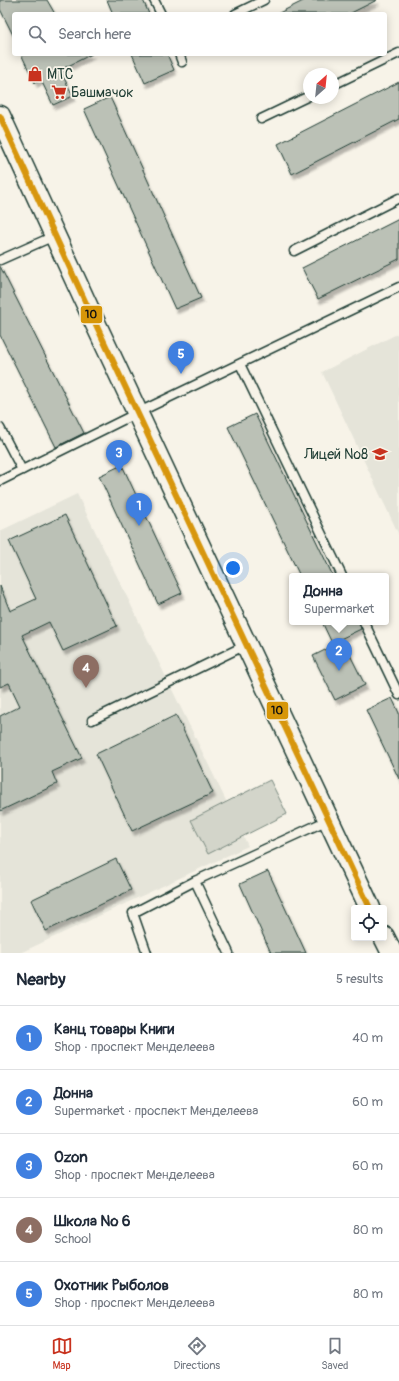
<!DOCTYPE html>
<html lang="en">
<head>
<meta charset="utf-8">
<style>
	:root { --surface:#fff; --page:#f2f2f3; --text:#1f2937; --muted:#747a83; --line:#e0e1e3; --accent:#c8321e }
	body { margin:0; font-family:Pangolin,sans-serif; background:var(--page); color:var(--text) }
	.controls { position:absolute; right:12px; bottom:12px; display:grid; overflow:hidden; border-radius:4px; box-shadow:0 2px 10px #0003 }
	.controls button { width:36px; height:36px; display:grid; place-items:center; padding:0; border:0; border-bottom:1px solid var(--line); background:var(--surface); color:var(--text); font:20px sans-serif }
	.compass { position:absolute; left:303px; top:68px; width:36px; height:36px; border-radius:50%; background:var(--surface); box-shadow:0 2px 10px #0003; rotate:27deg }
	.you { position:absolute; left:233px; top:568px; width:14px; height:14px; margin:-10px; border:3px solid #fff; border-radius:50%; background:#1a73e8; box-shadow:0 0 0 6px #1a73e833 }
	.badge { display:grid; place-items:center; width:26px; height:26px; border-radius:50%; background:var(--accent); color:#fff; font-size:13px; font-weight:700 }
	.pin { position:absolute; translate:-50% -33px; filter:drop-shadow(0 1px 2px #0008) }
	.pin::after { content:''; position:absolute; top:21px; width:14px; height:12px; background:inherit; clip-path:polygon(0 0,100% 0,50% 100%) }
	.popup { position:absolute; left:289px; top:573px; width:100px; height:52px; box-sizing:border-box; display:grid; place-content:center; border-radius:4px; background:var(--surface); filter:drop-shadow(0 1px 3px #0005); font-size:13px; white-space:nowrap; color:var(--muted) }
	.popup b { font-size:15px; color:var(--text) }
	.popup::after { content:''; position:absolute; left:50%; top:100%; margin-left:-8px; border:8px solid transparent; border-top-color:var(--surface) }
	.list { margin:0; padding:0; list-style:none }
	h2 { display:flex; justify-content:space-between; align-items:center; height:52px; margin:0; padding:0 16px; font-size:17px }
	h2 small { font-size:13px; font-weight:400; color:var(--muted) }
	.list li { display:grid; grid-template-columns:26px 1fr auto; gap:12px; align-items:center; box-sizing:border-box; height:64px; padding:0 16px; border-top:1px solid var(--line) }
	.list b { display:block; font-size:15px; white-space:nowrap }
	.list p { margin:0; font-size:13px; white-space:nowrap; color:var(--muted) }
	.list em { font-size:13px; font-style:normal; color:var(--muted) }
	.icon { flex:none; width:22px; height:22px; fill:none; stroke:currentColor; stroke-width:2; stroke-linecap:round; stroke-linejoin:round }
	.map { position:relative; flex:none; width:399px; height:953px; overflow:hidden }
	.search { position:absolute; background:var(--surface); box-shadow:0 2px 10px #0003; left:12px; right:12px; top:12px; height:44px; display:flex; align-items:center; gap:10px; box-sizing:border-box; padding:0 14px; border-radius:4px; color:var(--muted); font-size:15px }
	.sheet { height:372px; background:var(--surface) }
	nav { display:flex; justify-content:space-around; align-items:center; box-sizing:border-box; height:56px; border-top:1px solid var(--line); background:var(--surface); font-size:11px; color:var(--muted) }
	nav a { display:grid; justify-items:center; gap:2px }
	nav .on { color:var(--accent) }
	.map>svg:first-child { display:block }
	.built { fill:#e5e4d9 }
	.green { fill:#d3d5ca; stroke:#79897f }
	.building { fill:#bbc1b6; stroke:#1f3d34; filter:url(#shadow) }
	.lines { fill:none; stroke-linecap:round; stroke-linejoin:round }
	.service-casing { stroke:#1f3d34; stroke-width:11 }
	.tertiary-casing { stroke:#1f3d34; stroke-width:23 }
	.service { stroke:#f7f3e8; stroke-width:8 }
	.tertiary { stroke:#f7f3e8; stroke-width:20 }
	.bus-1-casing { stroke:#f7f3e8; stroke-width:9 }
	.bus-1 { stroke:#d79608; stroke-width:6 }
	.labels { text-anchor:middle; stroke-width:3.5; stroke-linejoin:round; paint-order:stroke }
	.poi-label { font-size:14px; fill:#1f3d34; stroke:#f7f3e8; text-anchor:start }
	.line-badge { stroke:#f7f3e8; stroke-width:1.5 }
	.pale-badge-label { font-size:11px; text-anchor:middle; font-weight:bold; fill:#111 }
</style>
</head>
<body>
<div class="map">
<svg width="399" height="953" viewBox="0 0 399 953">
	<defs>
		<filter id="shadow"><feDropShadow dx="2.5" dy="4.5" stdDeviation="1" flood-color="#0004"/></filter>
	</defs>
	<rect width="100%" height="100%" fill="#f7f3e8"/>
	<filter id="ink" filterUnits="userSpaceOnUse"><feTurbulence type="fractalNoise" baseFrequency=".025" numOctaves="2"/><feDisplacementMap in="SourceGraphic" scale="8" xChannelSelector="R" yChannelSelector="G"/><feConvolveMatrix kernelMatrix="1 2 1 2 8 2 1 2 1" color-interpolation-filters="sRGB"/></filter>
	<g filter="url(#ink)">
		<!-- built -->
		<g class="built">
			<polygon points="399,333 399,535 322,372"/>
			<polygon points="77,494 248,846 20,953 0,953 0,531"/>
		</g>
		<!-- green -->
		<polygon class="green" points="270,780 287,814 208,854 191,820"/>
		<!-- building -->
		<g class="building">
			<polygon points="0,0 47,0 55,14 14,14 14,37 0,9"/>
			<polygon points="107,0 143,0 149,14 113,14"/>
			<polygon points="305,0 377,0 349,14 277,14"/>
			<polygon points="21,54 92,54 60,70 73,96 53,105 41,80 35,83"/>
			<polygon points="132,54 167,54 174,70 145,83"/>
			<polygon points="399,82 399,119 292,174 278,144"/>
			<polygon points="110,97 201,298 175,309 84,109"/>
			<polygon points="399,219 399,259 318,299 302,268"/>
			<polygon points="0,266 84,433 56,447 0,335"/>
			<polygon points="255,414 333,576 300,576 228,427"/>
			<polygon points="122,465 182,593 158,604 99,476"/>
			<polygon points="65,515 117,626 63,651 49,622 22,635 82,758 52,772 57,784 0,811 0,716 20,706 9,683 0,687 0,586 10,611 36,599 9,541"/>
			<polygon points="322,622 359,622 361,629 332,643"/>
			<polygon points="343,641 365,685 335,700 313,656"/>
			<polygon points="392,698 399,713 399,779 366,710"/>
			<polygon points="176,715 213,793 132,831 96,754"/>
			<polygon points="116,859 131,890 46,931 31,900"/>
			<polygon points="268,871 306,953 271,953 240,884"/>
		</g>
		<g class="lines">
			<!-- service casing -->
			<g class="service-casing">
				<g id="service">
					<polyline points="154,0 161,14"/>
					<polyline points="235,14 264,0"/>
					<polyline points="179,54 182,62"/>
					<polyline points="333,85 399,53"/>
					<polyline points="261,119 309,96"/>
					<polyline points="294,251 399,198"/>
					<polyline points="0,260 54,236"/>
					<polyline points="240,364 342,576"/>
					<polyline points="0,428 22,470"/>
					<polyline points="0,481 137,413 399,287"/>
					<polyline points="364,622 399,695"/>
					<polyline points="92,720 246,645"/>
					<polyline points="147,953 133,913 195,881"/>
					<polyline points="229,953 195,881 328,820"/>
				</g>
			</g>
			<!-- tertiary casing -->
			<g class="tertiary-casing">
				<g id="tertiary">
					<polyline points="0,116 91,314 370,908"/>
					<polyline points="384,937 392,953"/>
				</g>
			</g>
			<!-- service -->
			<use href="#service" class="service"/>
			<!-- tertiary -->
			<use href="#tertiary" class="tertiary"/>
			<!-- bus-1 casing -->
			<g class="bus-1-casing">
				<polyline id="bus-1" points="0,116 91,314 370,908"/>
			</g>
			<!-- bus-1 -->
			<use href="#bus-1" class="bus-1"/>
		</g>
	</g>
	<!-- icons -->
	<defs>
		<g id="shop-bare" transform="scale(1.2)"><path d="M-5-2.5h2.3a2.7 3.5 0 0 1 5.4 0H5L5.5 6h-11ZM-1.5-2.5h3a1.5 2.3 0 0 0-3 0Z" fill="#c8321e" stroke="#f7f3e8" stroke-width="2.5" paint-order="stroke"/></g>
		<g id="supermarket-bare" transform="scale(1.2)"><path d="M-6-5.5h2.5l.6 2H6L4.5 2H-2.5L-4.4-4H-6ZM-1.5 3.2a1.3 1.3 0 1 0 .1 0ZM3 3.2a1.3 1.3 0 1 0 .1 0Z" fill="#c8321e" stroke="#f7f3e8" stroke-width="2.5" paint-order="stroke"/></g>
		<g id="school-bare" transform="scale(1.2)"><path d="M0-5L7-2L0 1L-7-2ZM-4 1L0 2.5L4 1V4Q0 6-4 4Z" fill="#c8321e" stroke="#f7f3e8" stroke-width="2.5" paint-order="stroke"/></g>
	</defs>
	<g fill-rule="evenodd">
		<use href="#shop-bare" x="35" y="74"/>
		<use href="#supermarket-bare" x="59" y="92"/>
		<use href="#school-bare" x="380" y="454"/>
	</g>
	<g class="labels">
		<!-- poi labels -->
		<g class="poi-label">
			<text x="47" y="79">МТС</text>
			<text x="71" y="97">Башмачок</text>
			<text x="368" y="459" text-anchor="end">Лицей №8</text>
		</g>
	</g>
	<g class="line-badge">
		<rect x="80" y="305" width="23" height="19" rx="4" fill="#d79608"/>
		<rect x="266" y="701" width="23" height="19" rx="4" fill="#d79608"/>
	</g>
	<g class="pale-badge-label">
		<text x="91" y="318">10</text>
		<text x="277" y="714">10</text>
	</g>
</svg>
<div class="controls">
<button><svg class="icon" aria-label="locate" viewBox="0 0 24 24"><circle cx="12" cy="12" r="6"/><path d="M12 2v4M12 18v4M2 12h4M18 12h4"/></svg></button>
</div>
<svg class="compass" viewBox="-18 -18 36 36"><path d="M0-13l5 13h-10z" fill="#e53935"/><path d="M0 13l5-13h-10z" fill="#747a83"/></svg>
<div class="you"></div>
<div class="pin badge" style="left:139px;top:526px;background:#3f7fe0">1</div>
<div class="pin badge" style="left:339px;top:671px;background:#3f7fe0">2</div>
<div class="popup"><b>Донна</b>Supermarket</div>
<div class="pin badge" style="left:119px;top:473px;background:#3f7fe0">3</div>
<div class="pin badge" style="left:86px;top:688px;background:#8d6e63">4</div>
<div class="pin badge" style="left:181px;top:374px;background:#3f7fe0">5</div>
<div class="search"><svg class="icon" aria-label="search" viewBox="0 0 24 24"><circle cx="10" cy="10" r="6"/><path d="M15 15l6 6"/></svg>Search here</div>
</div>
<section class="sheet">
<h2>Nearby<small>5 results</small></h2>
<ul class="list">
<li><span class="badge" style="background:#3f7fe0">1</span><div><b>Канц товары Книги</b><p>Shop · проспект Менделеева</p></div><em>40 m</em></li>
<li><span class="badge" style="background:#3f7fe0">2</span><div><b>Донна</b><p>Supermarket · проспект Менделеева</p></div><em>60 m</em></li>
<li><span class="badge" style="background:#3f7fe0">3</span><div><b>Ozon</b><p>Shop · проспект Менделеева</p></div><em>60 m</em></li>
<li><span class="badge" style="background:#8d6e63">4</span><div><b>Школа № 6</b><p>School</p></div><em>80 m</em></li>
<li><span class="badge" style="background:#3f7fe0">5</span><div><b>Охотник Рыболов</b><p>Shop · проспект Менделеева</p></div><em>80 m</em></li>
</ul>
</section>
<nav>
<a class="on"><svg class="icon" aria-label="map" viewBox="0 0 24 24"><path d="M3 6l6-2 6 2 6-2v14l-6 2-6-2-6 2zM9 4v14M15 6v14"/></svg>Map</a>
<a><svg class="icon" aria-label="directions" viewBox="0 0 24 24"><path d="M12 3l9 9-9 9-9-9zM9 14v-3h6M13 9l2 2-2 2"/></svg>Directions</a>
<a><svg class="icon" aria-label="saved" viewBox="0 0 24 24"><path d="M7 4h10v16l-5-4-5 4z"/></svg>Saved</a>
</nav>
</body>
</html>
